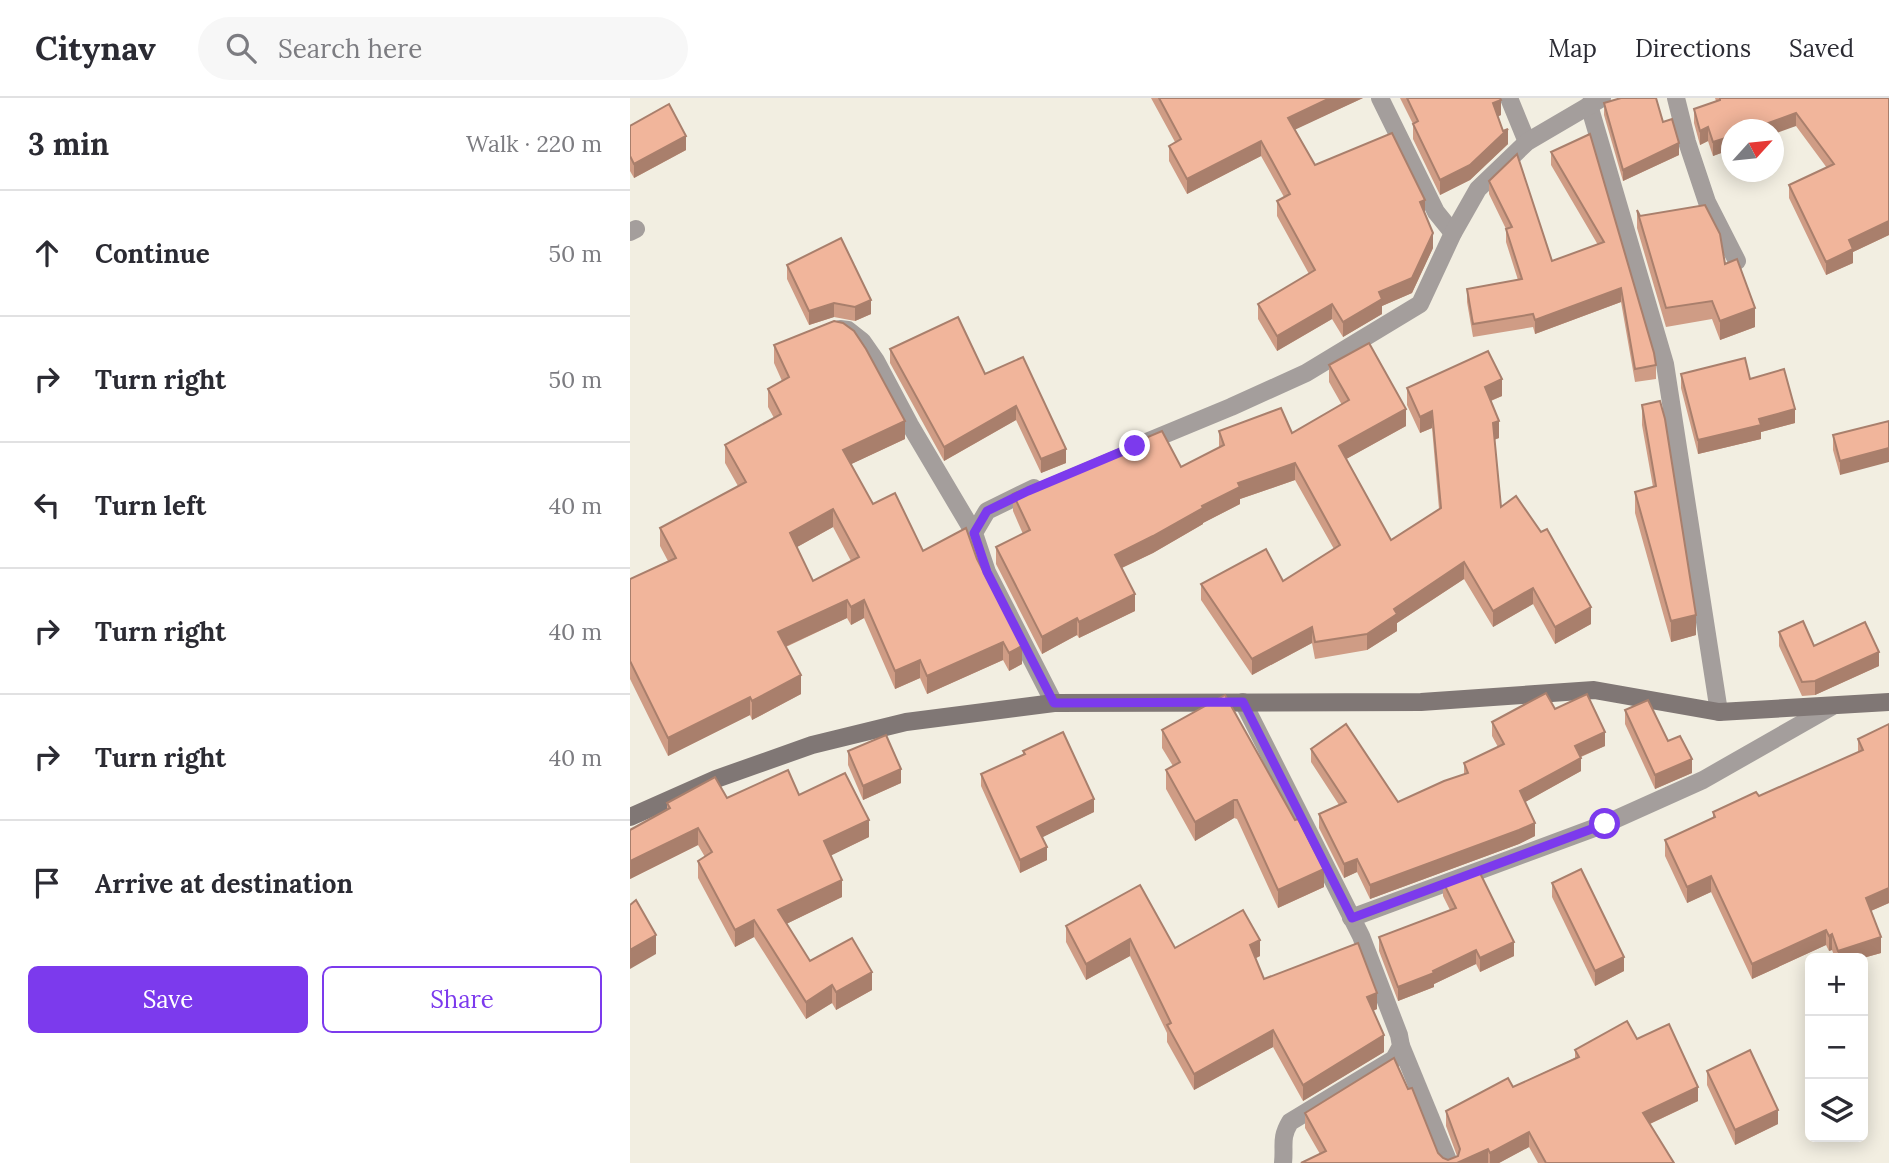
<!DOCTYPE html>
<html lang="en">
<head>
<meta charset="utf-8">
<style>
	:root { --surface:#fff; --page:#f7f7f7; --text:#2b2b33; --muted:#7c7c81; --line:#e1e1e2; --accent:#7c3aed }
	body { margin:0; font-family:Lora,serif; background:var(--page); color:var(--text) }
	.controls { position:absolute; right:21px; bottom:21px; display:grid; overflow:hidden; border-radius:10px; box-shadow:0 4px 18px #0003 }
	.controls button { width:63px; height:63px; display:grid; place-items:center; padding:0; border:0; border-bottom:2px solid var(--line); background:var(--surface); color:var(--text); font:35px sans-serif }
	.compass { position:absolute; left:1091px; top:21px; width:63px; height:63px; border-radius:50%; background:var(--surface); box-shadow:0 4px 18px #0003; rotate:63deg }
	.stop { position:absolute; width:21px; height:21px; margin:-16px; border:5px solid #7c3aed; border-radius:50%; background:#fff }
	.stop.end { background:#7c3aed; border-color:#fff; box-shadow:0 2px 7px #0008 }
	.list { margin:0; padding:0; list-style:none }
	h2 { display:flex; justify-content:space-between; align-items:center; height:91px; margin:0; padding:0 28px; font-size:30px }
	h2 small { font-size:23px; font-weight:400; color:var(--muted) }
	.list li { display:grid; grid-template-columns:46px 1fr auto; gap:21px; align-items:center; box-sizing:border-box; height:126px; padding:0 28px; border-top:2px solid var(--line) }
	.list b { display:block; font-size:26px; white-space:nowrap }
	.list em { font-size:23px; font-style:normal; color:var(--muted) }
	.actions { display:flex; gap:14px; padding:21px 28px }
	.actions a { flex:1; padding:16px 0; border:2px solid var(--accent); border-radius:10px; text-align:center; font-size:24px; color:var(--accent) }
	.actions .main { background:var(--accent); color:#fff }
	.icon { flex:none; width:38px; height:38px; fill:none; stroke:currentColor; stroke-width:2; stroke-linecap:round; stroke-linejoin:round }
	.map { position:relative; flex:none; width:1259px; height:1065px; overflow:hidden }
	header { display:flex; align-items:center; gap:42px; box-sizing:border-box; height:98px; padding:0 35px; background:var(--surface); border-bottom:2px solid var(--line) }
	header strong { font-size:33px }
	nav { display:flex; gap:38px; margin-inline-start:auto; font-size:24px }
	.search { width:490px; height:63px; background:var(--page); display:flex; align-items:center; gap:18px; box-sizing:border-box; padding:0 24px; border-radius:38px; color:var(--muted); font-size:26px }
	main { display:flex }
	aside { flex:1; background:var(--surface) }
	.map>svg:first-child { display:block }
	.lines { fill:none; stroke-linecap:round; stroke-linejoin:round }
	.street { stroke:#a49e9c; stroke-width:18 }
	.secondary { stroke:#807775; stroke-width:18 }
	.wall { fill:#cf9c85; fill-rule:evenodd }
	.shaded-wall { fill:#a97f6c }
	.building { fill:#f1b59b; stroke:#a97f6c; stroke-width:2; fill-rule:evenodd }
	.route { stroke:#7c3aed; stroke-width:9 }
</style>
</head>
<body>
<header>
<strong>Citynav</strong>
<div class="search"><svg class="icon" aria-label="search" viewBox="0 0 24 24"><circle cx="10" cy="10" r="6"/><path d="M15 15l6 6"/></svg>Search here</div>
<nav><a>Map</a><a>Directions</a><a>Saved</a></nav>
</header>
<main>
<aside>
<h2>3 min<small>Walk · 220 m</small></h2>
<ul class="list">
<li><svg class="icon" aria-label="ahead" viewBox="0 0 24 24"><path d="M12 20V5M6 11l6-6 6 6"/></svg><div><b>Continue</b></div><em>50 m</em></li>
<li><svg class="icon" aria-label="right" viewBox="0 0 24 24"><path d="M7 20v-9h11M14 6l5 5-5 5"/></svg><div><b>Turn right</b></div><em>50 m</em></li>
<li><svg class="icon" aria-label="left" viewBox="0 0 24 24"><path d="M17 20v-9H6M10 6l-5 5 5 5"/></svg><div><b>Turn left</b></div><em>40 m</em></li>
<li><svg class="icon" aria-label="right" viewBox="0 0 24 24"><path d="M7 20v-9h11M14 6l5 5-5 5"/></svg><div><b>Turn right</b></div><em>40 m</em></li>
<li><svg class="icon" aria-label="right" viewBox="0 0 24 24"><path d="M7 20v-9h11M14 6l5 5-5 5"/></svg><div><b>Turn right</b></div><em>40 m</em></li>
<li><svg class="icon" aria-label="arrive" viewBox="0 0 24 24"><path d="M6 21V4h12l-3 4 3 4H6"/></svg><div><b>Arrive at destination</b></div></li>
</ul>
<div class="actions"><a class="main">Save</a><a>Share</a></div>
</aside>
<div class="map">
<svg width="1259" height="1065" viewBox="0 0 1259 1065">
	<rect width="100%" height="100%" fill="#f2eee1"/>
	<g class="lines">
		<!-- street -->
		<g class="street">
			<polyline points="750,0 806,114 823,135"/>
			<polyline points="879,0 897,44"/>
			<polyline points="1046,0 1057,44 1077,104 1107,163"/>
			<polyline points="959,7 1035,266 1089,614"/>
			<polyline points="0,134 6,131"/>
			<polyline points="210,231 218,232 232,243 246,263 280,327 344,435"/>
			<polyline points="514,345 601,309 676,275 790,206 823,135 848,91 897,44 972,0"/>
			<polyline points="404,390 357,413 344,435 357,474 424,605"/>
			<path d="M613 604 731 838 769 937 771 948 764 961 660 1024C650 1041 655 1047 653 1065"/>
			<polyline points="721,820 975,726 1073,682 1201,609"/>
			<polyline points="771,948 819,1065"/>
		</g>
		<!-- secondary -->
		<polyline class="secondary" points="0,719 86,681 182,647 276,624 424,605 791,604 964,592 1089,614 1259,604"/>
	</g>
	<!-- wall -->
	<g class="wall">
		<polygon points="521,0 733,0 665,31 685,67 795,115 803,150 782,195 752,208 752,216 713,239 702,221 647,253 628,221 628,206 679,176 647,118 647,103 654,99 631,58 557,96 539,63 539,48 545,44"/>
		<polygon points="770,0 870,0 871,17 868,18 878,46 840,82 810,97 783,41 783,26"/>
		<polygon points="1085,0 1259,0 1259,137 1223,154 1223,165 1196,177 1159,100 1159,87 1197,70 1166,28 1102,32 1102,51 1083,58 1078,43 1070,47 1064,25 1064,11 1086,3"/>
		<polygon points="974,5 1033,24 1049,57 993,83 974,17"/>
		<polygon points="0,28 56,52 4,80 0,73"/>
		<polygon points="960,36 1026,267 1026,281 1005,284 991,204 905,236 903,229 843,239 837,204 837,191 888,182 876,144 876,131 859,96 859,83 922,163 968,147 921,67 921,54"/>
		<polygon points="1007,112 1010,118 1095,166 1125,229 1090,242 1082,221 1036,229 1007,130"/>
		<polygon points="157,167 241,216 225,223 204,219 179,227 157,181"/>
		<path d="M144 247 275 341 221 366 243 406 293 453 347 461 392 566 379 573 373 562 297 596 290 580 265 591 234 520 221 527 217 520 156 549 171 596 122 622 120 617 38 658 0 581V481L38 463 30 448V430L108 388 95 365V347L144 320 138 309V291L152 283 144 265ZM203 429 221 463 183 483 167 449Z"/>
		<polygon points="260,251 355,276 436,351 436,365 411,375 386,322 314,363 260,265"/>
		<polygon points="699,267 776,328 716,361 761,442 809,411 802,330 790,335 777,307 777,290 872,298 861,303 869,340 864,342 871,409 961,526 925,546 903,506 863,529 834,481 767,525 767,533 737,552 685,561 682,545 622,577 571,502 571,486 653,483 704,451 665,382 610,401 610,406 573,425 573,426 523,455 492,470 505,513 449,540 447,537 412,556 366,466 366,449 393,436 383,413 383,396 551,369 589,350 589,333 662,335 712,307 699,284"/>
		<polygon points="1051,276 1120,281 1165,325 1131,334 1131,341 1068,356 1051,290"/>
		<polygon points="1012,307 1066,537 1041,544 1005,415 1005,394 1023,389 1012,327"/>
		<polygon points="1259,323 1210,377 1203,352 1203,337"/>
		<polygon points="1149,534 1184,548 1249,568 1185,597 1172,598 1149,548"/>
		<polygon points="595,597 694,789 648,810 607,721 604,720 565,743 536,691 536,672 543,668 532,650 532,632"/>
		<polygon points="925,611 975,648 951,659 951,673 895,704 905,738 889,746 740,801 727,774 714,780 689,730 689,716 709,707 681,664 681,651 768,704 834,677 834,665 868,649 862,638 862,624"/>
		<polygon points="995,612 1038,643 1062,675 1025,691 995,626"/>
		<polygon points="1259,626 1259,805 1241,813 1251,855 1233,860 1205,860 1202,852 1199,853 1196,847 1122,881 1081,794 1057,805 1035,758 1035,742 1083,720 1083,714 1129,698 1228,654 1228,641"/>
		<polygon points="218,653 271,685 233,702 218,667"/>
		<polygon points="393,653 464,714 412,739 417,762 390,775 351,688 351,676 393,657"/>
		<polygon points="169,697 239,739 201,757 212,799 156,826 180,863 242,892 206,912 202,905 176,921 124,839 105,849 68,780 68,763 75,759 68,747 0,781 0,732 37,711 37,705 97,700"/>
		<polygon points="813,784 884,858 850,874 846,866 804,886 804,889 768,903 749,853 749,839 820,812 813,798"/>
		<polygon points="922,785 994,873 965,888 922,799"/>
		<polygon points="436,828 545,850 630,858 626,860 634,881 747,911 743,913 754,954 673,1003 643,949 564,992 537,944 537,935 500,858 456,882 436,844"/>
		<polygon points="1007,941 1068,1003 1020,1026 1044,1065 908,1065 899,1049 869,1065 671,1065 690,1056 675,1030 675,1015 808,1055 813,1060 818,1062 827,1058 816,1028 816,1013 883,989 945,960 945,952"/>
		<polygon points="1077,973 1148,1026 1105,1047 1077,987"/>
	</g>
	<!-- shaded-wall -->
	<g class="shaded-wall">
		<polygon points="700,0 733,0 658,35 658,20"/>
		<polygon points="871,2 871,17 863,21 863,5"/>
		<polygon points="1166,15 1166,28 1144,36 1144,32 1119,32"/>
		<polygon points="1078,29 1078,43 1070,47 1070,33"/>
		<polygon points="878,31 878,46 840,82 810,97 810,82"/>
		<polygon points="56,38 56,52 4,80 4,66"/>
		<polygon points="1102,38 1102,51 1083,58 1083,44"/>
		<polygon points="631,43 631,58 557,96 557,81"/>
		<polygon points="1049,45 1049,57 993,83 993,72"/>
		<polygon points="795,102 795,117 790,104"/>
		<polygon points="1259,123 1259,137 1223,154 1223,165 1196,177 1196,164 1219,142"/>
		<polygon points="803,135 803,150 782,195 752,208 752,216 713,239 713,224 749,194"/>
		<polygon points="991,190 991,204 905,236 905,222"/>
		<polygon points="241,202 241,216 225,223 225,209"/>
		<polygon points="204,205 204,219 179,227 179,213"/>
		<polygon points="702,206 702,221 647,253 647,238"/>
		<polygon points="1125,210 1125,229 1090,242 1090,223"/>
		<polygon points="872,281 872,298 855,305 855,289"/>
		<polygon points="386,308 386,322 314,363 314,349"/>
		<polygon points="776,311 776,328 709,365 709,348"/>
		<polygon points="1165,311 1165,325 1131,334 1131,341 1068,356 1068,342 1129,321"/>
		<polygon points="802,313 802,330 790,335 790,319"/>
		<polygon points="275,323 275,341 213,370 213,352"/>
		<polygon points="869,323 869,340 863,342 863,325"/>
		<polygon points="1259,350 1259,364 1210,377 1210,363"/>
		<polygon points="436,351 436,365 411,375 411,361"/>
		<polygon points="665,365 665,382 610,401 610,406 573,425 573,426 523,455 485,473 485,457 608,385"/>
		<polygon points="203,411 203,429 160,453 160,435"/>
		<polygon points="834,464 834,481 767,525 767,533 737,552 737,536 764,511"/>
		<polygon points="903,490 903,506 863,529 863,513"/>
		<polygon points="505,496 505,513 449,540 449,524"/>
		<polygon points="217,502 217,520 148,552 148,534"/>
		<polygon points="234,502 234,520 221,527 221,509"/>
		<polygon points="961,509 961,526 925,546 925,529"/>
		<polygon points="1066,517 1066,537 1041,544 1041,523"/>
		<polygon points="447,520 447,537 412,556 412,539"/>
		<polygon points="682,529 682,545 622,577 622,561"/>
		<polygon points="373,544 373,562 297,596 297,578"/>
		<polygon points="392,548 392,566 379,573 379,555"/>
		<polygon points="1249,554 1249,568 1185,597 1185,583"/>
		<polygon points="290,562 290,580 265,591 265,573"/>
		<polygon points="171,577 171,596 122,622 122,603"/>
		<polygon points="120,599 120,617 38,658 38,640"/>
		<polygon points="975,634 975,648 945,661 945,648"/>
		<polygon points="951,660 951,673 890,707 890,693"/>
		<polygon points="1062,661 1062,675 1025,691 1025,677"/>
		<polygon points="271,671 271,685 233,702 233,688"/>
		<polygon points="464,701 464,714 407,742 407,729"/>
		<polygon points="604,702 604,720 565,743 565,724"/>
		<polygon points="239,722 239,739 194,761 194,743"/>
		<polygon points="905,725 905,738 889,746 740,801 740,787"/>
		<polygon points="68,730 68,747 0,781 0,763"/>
		<polygon points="417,749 417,762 390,775 390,762"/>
		<polygon points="727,761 727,774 714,780 714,766"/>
		<polygon points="694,771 694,789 648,810 648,792"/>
		<polygon points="1081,778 1081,794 1057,805 1057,789"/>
		<polygon points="212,782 212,799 148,830 148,812"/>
		<polygon points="1259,790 1259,805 1236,815 1236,800"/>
		<polygon points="124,822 124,839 105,849 105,832"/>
		<polygon points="1196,832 1196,847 1122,881 1122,866"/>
		<polygon points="1202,836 1202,852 1199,853 1199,838"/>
		<polygon points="26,837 26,856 0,871 0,852"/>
		<polygon points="1251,839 1251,855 1233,860 1208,860 1208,853"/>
		<polygon points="500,841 500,858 456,882 456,866"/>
		<polygon points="630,842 630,858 620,863 620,847"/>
		<polygon points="884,844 884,858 850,874 850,860"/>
		<polygon points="846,852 846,866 804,886 804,889 768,903 768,889"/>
		<polygon points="994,859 994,873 965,888 965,873"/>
		<polygon points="242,874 242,892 206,912 206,894"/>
		<polygon points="202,887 202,905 176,921 176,904"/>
		<polygon points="747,895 747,911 737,915 737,899"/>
		<polygon points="643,932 643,949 564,992 564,976"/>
		<polygon points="754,937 754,954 673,1003 673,987"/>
		<polygon points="1068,989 1068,1003 1013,1029 1013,1015"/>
		<polygon points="1148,1012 1148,1026 1105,1047 1105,1032"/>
		<polygon points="899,1034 899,1049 869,1065 860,1065 860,1055"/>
		<polygon points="858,1051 858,1065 827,1065"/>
	</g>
	<!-- building -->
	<g class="building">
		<polygon points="529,0 700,0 658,20 685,67 762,35 795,102 790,104 803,135 782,180 749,194 752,201 713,224 702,206 647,238 628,206 685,172 647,103 660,96 631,43 557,81 539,48 551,41"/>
		<polygon points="777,0 870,0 871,2 863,5 873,33 878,31 840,67 810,82 783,26 788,23"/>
		<polygon points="991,0 1026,0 1033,24 1042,21 1049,45 993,72 974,5"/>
		<polygon points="1090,0 1259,0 1259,123 1219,142 1223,151 1196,164 1159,87 1204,66 1166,15 1119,32 1102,32 1102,38 1083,44 1078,29 1070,33 1064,11 1090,2"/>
		<polygon points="39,6 56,38 4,66 0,58 0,28"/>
		<polygon points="960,36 1024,255 1026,267 1005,271 991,190 905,222 903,216 843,226 837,191 892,181 876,131 882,129 859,83 887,56 922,163 974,144 921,54"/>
		<polygon points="1075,107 1090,136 1095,166 1107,161 1125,210 1090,223 1082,203 1036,210 1007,112 1010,118"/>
		<polygon points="211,140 241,202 225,209 204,205 179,213 157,167"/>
		<polygon points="328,219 355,276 393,259 436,351 411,361 386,308 314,349 260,251"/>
		<path d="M204 223 213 225 224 233 236 251 275 323 213 352 243 406 265 395 293 453 336 430 347 461 392 548 379 555 373 544 297 578 290 562 265 573 234 502 221 509 217 502 148 534 171 577 122 603 120 599 38 640 0 563V481L46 460 30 430 116 384 95 347 151 316 138 291 159 279 144 247ZM203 411 229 459 183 483 160 435Z"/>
		<polygon points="739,245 776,311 709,348 761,442 811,410 802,313 790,319 777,290 858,253 872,281 855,289 869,323 863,325 871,409 886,398 911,434 917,431 961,509 925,529 903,490 863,513 834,464 764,511 767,516 737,536 685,544 682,529 622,561 571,486 636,451 653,483 710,447 665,365 608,385 610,389 572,408 573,410 523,438 485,457 505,496 449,524 447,520 412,539 366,449 400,432 383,396 532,333 551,369 594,347 589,333 651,310 662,335 719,302 699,267"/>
		<polygon points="1115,260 1120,281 1154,271 1165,311 1129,321 1131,327 1068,342 1051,276"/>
		<polygon points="1030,303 1035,321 1066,517 1041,523 1005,394 1026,388 1012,307"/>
		<polygon points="1259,323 1259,350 1210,363 1203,337"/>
		<polygon points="1173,523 1184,548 1235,524 1249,554 1185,583 1172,584 1149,534"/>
		<polygon points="916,595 925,611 957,596 975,634 945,648 951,660 890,693 905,725 889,732 740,787 727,761 714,766 689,716 716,704 681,651 716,626 768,704 814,683 838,675 834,665 874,646 862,624"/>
		<polygon points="595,597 665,722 668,721 694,771 648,792 607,702 604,702 565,724 536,672 550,664 532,632"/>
		<polygon points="1018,602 1038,643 1050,638 1062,661 1025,677 995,612"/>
		<polygon points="1259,626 1259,790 1236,800 1251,839 1208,853 1202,836 1199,838 1196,832 1122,866 1081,778 1057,789 1035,742 1085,719 1083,714 1126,694 1129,698 1233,652 1228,641"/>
		<polygon points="433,634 464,701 407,729 417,749 390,762 351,676 395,656 393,653"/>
		<polygon points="256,637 271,671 233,688 218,653"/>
		<polygon points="158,672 169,697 215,675 239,722 194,743 212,782 148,812 180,863 222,840 242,874 206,894 202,887 176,904 124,822 105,832 68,763 82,754 68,730 0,763 0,732 40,710 37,705 85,679 97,700"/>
		<polygon points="848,771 884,844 850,860 846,852 803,873 804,875 768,889 749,839 826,810 813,784"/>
		<polygon points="951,771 994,859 965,873 922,785"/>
		<polygon points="510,787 545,850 613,812 630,842 620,847 634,881 728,845 747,895 737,899 754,937 673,987 643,932 564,976 537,927 541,925 500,841 456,866 436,828"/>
		<polygon points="6,802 26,837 0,852 0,807"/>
		<polygon points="997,923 1007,941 1039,926 1068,989 1013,1015 1044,1065 916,1065 899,1034 860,1055 858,1051 827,1065 671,1065 696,1053 675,1015 764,960 778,991 782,990 808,1055 813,1060 818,1062 828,1058 830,1051 816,1013 878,980 883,989 949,959 945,952"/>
		<polygon points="1120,952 1148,1012 1105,1032 1077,973"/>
	</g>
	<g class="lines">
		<!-- route -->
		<polyline class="route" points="505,348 398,393 357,413 344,435 357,474 424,605 613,604 722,820 975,726"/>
	</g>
</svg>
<div class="controls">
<button>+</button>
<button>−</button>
<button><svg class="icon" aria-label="layers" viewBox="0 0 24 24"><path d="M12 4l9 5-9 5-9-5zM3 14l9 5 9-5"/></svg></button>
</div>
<svg class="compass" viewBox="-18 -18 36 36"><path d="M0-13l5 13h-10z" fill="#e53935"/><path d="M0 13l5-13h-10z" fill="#7c7c81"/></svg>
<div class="stop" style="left:975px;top:726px"></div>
<div class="stop end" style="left:505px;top:348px"></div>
</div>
</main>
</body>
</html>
